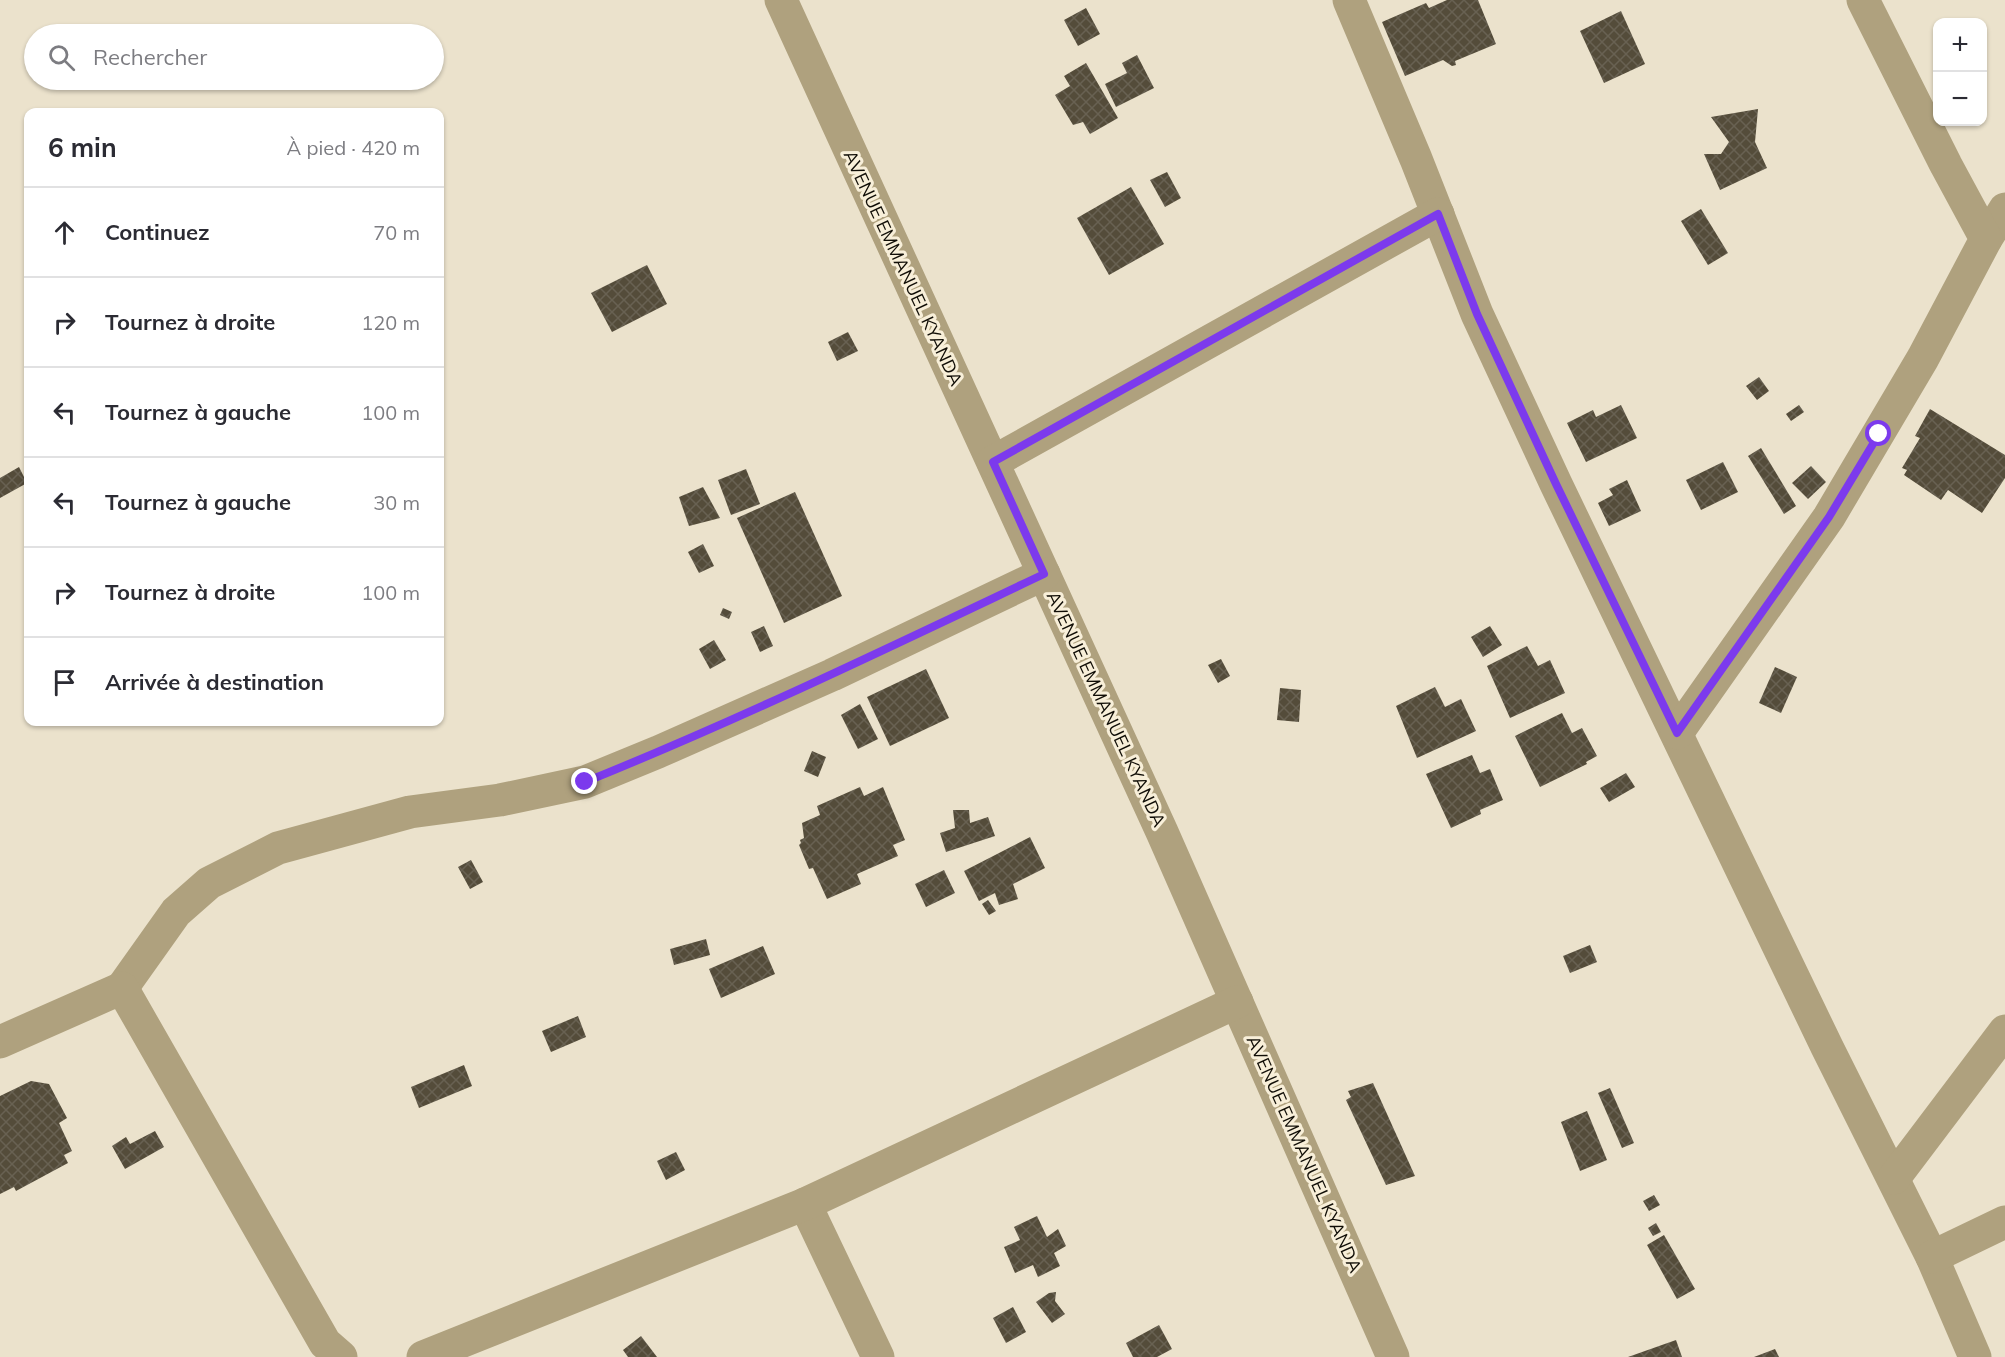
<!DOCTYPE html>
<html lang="fr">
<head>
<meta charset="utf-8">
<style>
	:root { --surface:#fff; --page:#f2f2f3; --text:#2b2b33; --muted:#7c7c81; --line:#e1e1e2 }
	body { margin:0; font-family:Mulish,sans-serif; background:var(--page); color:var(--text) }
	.controls { position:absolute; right:18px; top:18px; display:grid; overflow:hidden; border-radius:12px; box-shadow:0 2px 4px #0004 }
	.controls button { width:54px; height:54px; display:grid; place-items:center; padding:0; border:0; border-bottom:2px solid var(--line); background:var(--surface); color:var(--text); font:30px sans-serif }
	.stop { position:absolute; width:18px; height:18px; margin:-14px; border:4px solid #7c3aed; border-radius:50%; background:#fff }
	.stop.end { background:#7c3aed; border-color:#fff; box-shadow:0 2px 6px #0008 }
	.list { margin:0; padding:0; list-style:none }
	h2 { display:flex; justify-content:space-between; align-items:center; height:78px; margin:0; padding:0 24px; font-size:26px }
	h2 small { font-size:20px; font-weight:400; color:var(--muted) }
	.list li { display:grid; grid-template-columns:39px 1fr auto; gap:18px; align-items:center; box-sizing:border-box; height:90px; padding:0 24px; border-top:2px solid var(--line) }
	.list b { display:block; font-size:22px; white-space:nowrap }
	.list em { font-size:20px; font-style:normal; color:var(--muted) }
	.icon { flex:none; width:33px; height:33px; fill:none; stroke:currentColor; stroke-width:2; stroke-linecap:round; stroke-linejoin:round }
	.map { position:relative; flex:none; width:2005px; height:1357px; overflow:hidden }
	.search { position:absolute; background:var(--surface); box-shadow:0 2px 4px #0004; left:24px; top:24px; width:420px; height:66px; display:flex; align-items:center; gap:15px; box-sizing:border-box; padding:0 21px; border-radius:33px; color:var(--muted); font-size:22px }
	.panel { position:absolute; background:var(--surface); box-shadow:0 2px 4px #0004; left:24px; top:108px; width:420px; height:618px; border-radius:12px }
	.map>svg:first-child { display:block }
	.building { fill:url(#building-cross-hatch) }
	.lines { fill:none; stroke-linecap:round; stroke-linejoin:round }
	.minor { stroke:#afa17e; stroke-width:33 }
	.route { stroke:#7c3aed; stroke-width:8 }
	.labels { text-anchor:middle; stroke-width:6; stroke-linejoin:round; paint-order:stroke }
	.street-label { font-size:18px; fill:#100d06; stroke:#f8efd9 }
</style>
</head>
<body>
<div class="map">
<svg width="2005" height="1357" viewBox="0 0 2005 1357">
	<defs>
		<pattern id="building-cross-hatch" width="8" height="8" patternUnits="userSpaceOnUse" patternTransform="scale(1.5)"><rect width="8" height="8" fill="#544c3a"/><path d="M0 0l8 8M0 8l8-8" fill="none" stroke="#686152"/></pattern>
	</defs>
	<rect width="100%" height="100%" fill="#ebe2cc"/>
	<!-- building -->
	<g class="building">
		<polygon points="1447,0 1478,0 1496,44 1455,61 1456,65 1452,66 1443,60 1405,76 1382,22 1426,3 1429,8"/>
		<polygon points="1086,8 1100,34 1078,46 1064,20"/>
		<polygon points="1621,11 1645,64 1604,83 1580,31"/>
		<polygon points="1137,55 1154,88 1116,107 1105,84 1127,73 1122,63"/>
		<polygon points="1086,63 1118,118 1090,134 1083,122 1073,125 1055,95 1070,86 1064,76"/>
		<polygon points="1758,109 1755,142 1767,168 1720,190 1704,154 1721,154 1729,142 1711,117"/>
		<polygon points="1167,172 1181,198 1165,207 1150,180"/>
		<polygon points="1131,187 1164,244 1109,275 1077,218"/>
		<polygon points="1701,209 1728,253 1708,265 1681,221"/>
		<polygon points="647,265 667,304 612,332 591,293"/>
		<polygon points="848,332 858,351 837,361 828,342"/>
		<polygon points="1759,377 1769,391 1757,400 1746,386"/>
		<polygon points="1621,405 1637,438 1586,462 1567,423 1593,410 1596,417"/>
		<polygon points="1799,405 1804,412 1791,421 1786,414"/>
		<polygon points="1930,409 2005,455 2005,478 1982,513 1948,490 1941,500 1904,475 1907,470 1902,468 1920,438 1915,436"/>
		<polygon points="1761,448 1796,506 1784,514 1748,456"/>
		<polygon points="1723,462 1738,492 1701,510 1686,480"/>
		<polygon points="1811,466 1826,482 1808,499 1792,483"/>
		<polygon points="19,467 27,483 0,498 0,478"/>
		<polygon points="746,469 760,504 731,515 718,480"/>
		<polygon points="1627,480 1641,511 1609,526 1598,503 1613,495 1609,489"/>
		<polygon points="703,487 720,518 689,526 679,497"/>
		<polygon points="795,492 842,596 784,623 737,518"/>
		<polygon points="703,544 714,566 699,573 688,552"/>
		<polygon points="723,608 732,612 729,619 720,615"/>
		<polygon points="764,626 773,646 760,652 751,632"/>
		<polygon points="1490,626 1502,645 1483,657 1471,637"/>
		<polygon points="714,640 726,660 710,669 699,649"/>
		<polygon points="1527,646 1538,666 1550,660 1565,693 1510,718 1487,666"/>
		<polygon points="1221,659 1230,676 1218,683 1208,665"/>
		<polygon points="1775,667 1797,677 1781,713 1759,703"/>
		<polygon points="926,669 949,718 890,746 867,697"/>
		<polygon points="1435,687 1445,707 1461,699 1476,731 1417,758 1396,706"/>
		<polygon points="1280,688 1301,690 1299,722 1277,720"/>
		<polygon points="860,704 878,739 858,749 841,715"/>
		<polygon points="1562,713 1572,733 1582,728 1597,756 1586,762 1587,764 1540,787 1515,736"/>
		<polygon points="812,751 826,757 818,777 804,771"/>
		<polygon points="1472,755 1480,773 1490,769 1503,800 1480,810 1481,814 1451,828 1426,774"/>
		<polygon points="1626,773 1635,787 1609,802 1600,788"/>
		<polygon points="860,787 864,796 883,787 905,840 893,845 898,856 857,874 861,884 827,899 813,868 809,869 799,845 801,843 800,840 804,838 802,823 820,815 817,806"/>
		<polygon points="953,810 969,810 970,823 988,817 995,836 946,852 940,833 955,828"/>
		<polygon points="1030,837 1045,868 1013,884 1018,899 999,905 995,893 979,901 964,871"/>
		<polygon points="471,860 483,882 470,889 458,867"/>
		<polygon points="944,870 955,893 926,907 915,884"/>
		<polygon points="988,900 996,911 989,915 982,904"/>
		<polygon points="706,939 710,955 674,965 670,949"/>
		<polygon points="1590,945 1597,962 1570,973 1563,956"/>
		<polygon points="763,946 775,974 721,998 709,969"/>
		<polygon points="578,1016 586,1037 551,1052 542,1031"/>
		<polygon points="464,1065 472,1086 419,1108 411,1087"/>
		<polygon points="31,1081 49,1084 67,1118 59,1123 72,1151 64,1155 68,1163 16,1191 14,1187 0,1194 0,1096"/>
		<polygon points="1373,1083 1415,1176 1386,1185 1346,1100 1351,1097 1348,1091"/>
		<polygon points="1610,1088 1634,1143 1622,1148 1598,1093"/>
		<polygon points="1587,1111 1607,1160 1580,1171 1561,1122"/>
		<polygon points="155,1131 164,1147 125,1169 112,1146 126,1137 130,1144"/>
		<polygon points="676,1152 685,1170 666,1180 657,1161"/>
		<polygon points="1654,1195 1660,1205 1649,1211 1643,1201"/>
		<polygon points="1037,1216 1047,1237 1058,1229 1066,1246 1054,1253 1060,1266 1038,1277 1033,1265 1015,1273 1004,1247 1020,1240 1014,1227"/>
		<polygon points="1656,1223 1661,1232 1653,1236 1648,1228"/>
		<polygon points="1664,1235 1695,1289 1677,1299 1647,1245"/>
		<polygon points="1056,1292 1055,1301 1065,1314 1052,1323 1036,1302 1049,1293"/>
		<polygon points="1013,1307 1026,1332 1006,1343 993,1318"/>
		<polygon points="1159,1325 1172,1349 1157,1357 1133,1357 1126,1343"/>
		<polygon points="641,1336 657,1357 628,1357 623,1350"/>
		<polygon points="1676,1340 1682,1357 1628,1357"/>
		<polygon points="1775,1349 1779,1357 1754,1357"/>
	</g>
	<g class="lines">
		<!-- minor -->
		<g class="minor">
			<polyline points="781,0 1162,832 1393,1357"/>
			<polyline points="1349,0 1416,159 1477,314 1556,484 1827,1047 1932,1257 1975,1357"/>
			<polyline points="1986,239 2005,209"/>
			<polyline points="993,462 1438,214"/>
			<polyline points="1677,733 1829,517 1923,358 1986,239 1946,165 1863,0"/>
			<polyline points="122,988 176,912 209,883 278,848 410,812 500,800 585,782 658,752 832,675 1044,574"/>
			<polyline points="0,1042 122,988 325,1343 341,1357"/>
			<polyline points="1894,1178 2005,1031"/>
			<polyline points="805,1204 878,1357"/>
			<polyline points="1932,1257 2005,1222"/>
			<polyline points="423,1357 805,1204 1237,1002"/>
		</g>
	</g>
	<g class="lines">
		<!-- route -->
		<path class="route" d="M585 782C741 719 892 646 1044 574L993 462 1438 214 1477 314 1556 484 1677 733 1829 517 1879 434"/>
	</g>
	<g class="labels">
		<!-- street labels -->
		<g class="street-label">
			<text transform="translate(903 268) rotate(65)" y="6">AVENUE EMMANUEL KYANDA</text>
			<text transform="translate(1106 709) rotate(65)" y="6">AVENUE EMMANUEL KYANDA</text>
			<text transform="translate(1304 1154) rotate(66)" y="6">AVENUE EMMANUEL KYANDA</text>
		</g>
	</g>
</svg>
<div class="controls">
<button>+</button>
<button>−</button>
</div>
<div class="stop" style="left:1879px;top:434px"></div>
<div class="stop end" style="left:585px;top:782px"></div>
<div class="search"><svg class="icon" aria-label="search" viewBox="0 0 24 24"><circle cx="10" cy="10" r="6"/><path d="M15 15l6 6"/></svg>Rechercher</div>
<section class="panel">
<h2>6 min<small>À pied · 420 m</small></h2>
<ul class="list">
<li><svg class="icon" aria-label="ahead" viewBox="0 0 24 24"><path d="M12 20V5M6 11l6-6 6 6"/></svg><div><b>Continuez</b></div><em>70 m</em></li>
<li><svg class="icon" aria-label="right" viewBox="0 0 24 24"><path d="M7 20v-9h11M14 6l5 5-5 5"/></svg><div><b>Tournez à droite</b></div><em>120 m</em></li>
<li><svg class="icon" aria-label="left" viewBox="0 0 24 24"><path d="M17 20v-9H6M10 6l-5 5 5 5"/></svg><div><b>Tournez à gauche</b></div><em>100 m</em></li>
<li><svg class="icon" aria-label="left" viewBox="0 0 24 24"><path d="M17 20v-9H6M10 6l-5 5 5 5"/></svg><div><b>Tournez à gauche</b></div><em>30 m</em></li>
<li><svg class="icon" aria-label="right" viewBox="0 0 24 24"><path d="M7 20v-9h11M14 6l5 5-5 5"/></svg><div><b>Tournez à droite</b></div><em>100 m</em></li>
<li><svg class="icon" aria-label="arrive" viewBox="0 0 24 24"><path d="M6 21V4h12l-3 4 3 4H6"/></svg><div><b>Arrivée à destination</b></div></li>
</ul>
</section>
</div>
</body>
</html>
